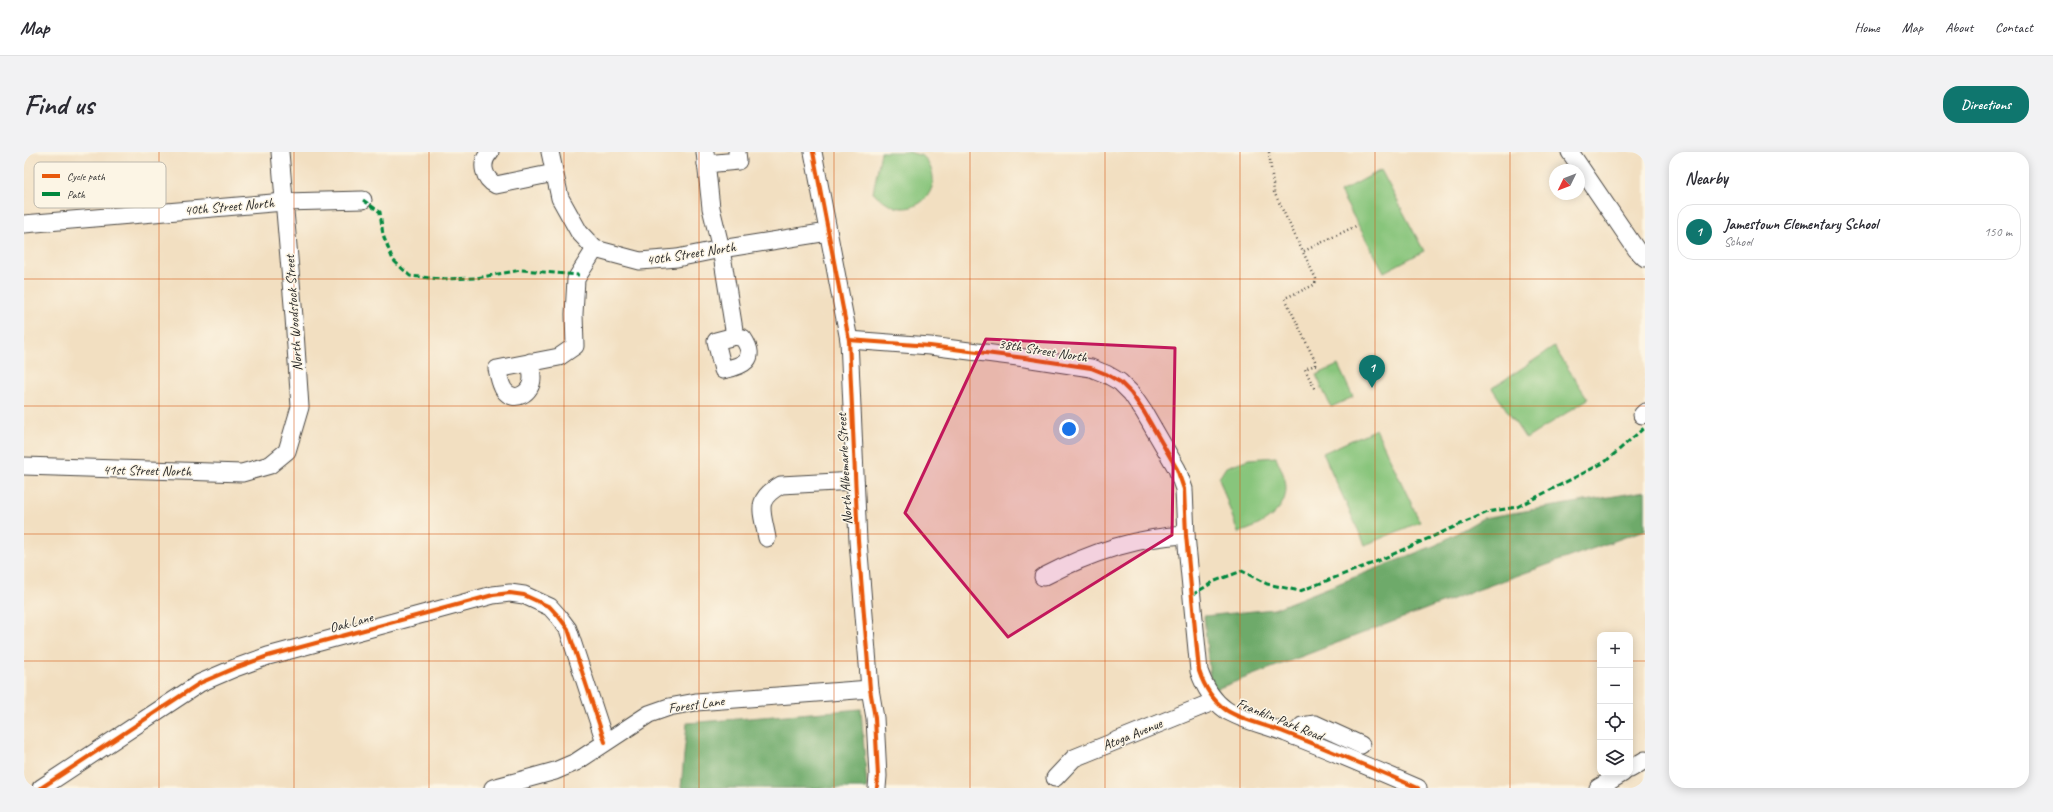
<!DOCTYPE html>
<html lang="en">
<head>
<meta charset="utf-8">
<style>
	:root { --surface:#fff; --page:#f2f2f3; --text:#2b2b33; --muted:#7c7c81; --line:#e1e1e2; --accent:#0f766e }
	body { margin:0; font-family:Caveat,sans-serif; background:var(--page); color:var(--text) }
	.controls { position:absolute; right:12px; bottom:12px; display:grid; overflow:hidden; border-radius:8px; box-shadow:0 2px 10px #0003 }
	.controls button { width:36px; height:36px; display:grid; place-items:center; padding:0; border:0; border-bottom:1px solid var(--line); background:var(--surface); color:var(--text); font:20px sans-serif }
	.compass { position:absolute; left:1525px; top:12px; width:36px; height:36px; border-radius:50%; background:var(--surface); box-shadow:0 2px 10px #0003; rotate:227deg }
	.you { position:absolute; left:1045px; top:277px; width:14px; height:14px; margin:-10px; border:3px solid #fff; border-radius:50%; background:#1a73e8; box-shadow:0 0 0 6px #1a73e833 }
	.badge { display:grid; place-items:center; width:26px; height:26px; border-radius:50%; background:var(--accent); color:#fff; font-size:13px; font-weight:700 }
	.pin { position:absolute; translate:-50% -33px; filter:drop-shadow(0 1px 2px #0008) }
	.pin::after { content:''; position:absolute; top:21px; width:14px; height:12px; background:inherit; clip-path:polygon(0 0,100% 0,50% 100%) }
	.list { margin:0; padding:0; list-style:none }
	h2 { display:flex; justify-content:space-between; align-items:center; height:52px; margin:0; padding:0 16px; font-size:17px }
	h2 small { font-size:13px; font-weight:400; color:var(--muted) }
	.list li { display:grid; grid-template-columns:26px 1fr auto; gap:12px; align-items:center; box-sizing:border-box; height:56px; margin:0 8px 8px; padding:0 8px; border:1px solid var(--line); border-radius:16px }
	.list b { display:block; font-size:15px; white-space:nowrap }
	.list p { margin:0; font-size:13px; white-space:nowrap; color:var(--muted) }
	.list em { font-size:13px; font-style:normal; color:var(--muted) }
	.icon { flex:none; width:22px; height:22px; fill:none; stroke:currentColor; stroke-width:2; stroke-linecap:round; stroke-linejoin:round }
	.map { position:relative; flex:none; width:1621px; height:636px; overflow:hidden; border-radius:16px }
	header { display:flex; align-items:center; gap:24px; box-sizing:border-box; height:56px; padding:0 20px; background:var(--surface); border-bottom:1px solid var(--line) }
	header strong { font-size:19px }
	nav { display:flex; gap:22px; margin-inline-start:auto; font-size:14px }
	.intro { display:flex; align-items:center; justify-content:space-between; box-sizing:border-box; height:96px; padding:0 24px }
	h1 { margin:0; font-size:28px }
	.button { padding:10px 18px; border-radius:16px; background:var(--accent); color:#fff; font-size:14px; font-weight:700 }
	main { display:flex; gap:24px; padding:0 24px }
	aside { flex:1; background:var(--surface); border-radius:16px; box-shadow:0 2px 10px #0003 }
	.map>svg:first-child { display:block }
	.green { fill:#88c57b; stroke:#5a7853 }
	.forest { fill:#6eaa6b; stroke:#4c6a4b }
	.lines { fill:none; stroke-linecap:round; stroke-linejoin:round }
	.minor-casing { stroke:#494642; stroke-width:19 }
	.path { stroke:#494642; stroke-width:2.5; stroke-dasharray:1 3; stroke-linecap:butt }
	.minor { stroke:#fff; stroke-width:17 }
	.quiet { stroke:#00873e; stroke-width:3; stroke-dasharray:6 3; stroke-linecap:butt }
	.cycleway-casing { stroke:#fcf5e5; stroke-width:6 }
	.cycleway { stroke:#e8590c; stroke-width:4 }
	.marked { fill:#c2185b; fill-opacity:0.2; stroke:#c2185b; stroke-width:3; stroke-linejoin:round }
	.grid { fill:none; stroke:#d5540f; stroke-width:1; stroke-opacity:0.55 }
	.labels { text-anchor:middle; stroke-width:3; stroke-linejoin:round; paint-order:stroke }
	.street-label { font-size:14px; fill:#2b2b2b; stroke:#fcf5e5 }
	.key { fill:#fcf5e5; stroke:#bdb8ad; stroke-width:1 }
	.key-label { font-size:11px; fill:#2b2b2b }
</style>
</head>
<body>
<header>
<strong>Map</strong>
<nav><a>Home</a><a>Map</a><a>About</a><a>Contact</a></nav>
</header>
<div class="intro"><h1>Find us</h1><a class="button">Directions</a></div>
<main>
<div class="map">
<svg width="1621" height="636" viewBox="0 0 1621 636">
	<rect width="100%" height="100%" fill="#fcf5e5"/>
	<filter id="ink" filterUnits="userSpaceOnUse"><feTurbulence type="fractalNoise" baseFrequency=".025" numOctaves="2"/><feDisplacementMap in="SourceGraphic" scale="8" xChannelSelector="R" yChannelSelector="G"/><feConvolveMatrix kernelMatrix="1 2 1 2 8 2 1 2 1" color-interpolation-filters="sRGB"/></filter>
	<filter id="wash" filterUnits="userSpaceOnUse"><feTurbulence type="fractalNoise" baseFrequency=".012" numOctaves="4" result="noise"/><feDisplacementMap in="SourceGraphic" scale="16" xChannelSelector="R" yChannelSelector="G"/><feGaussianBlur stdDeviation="0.9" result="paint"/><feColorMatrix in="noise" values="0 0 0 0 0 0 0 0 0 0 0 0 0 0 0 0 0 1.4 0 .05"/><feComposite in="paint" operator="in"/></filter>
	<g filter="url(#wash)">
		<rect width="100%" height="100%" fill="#f2dfc1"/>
		<!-- green -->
		<g class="green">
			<path d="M857 0H884L899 4C902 8 906 13 907 17 915 36 899 56 880 56 869 57 858 47 849 41Z"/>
			<polygon points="1357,18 1400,99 1360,120 1316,40"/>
			<polygon points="1530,195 1564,247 1502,287 1468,236"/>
			<polygon points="1314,213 1329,245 1307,255 1292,223"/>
			<polygon points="1352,277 1396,370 1341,393 1299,301"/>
			<path d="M1252 305C1255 312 1259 320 1261 328 1268 357 1238 374 1214 381L1195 326 1202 315 1225 307Z"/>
		</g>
		<!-- forest -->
		<g class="forest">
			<polygon points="1621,339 1621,378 1439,443 1187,539 1180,464 1250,457 1412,393 1459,366"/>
			<polygon points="837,557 843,636 657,636 663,571"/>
		</g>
	</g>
	<g filter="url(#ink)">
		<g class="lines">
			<!-- minor casing -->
			<g class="minor-casing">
				<g id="minor">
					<path d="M466 0C455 11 460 27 472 33L530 21"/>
					<polyline points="526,0 536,46 555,80 571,97 616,109 653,106 697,97 804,80"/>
					<polyline points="681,0 687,56 697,97 711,184"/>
					<polyline points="789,0 825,188 834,389 846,537 851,566 854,624 853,636"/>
					<polyline points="1546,0 1612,97 1621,106"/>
					<polyline points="682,12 714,9 713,0"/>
					<polyline points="0,72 260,50 339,48"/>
					<path d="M711 184 719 186C734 208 719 214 699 218L692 189Z"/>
					<path d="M825 188 906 194 1001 206 1067 216 1082 222 1096 230 1107 241 1120 260 1153 317 1160 337 1162 383 1175 519C1180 534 1188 548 1202 558 1219 569 1243 573 1262 581 1306 598 1350 617 1394 636"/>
					<path d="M506 210C507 215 508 221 508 226 508 241 490 252 480 238 476 232 475 224 473 217L535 205 551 194 550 162 552 127 571 97"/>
					<polyline points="1618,263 1621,260"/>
					<polyline points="0,314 218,321 246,313 263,299 276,255 270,165 256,0"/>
					<path d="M743 386C738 358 730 348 757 333L831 329"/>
					<path d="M1019 425C1065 401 1111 385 1162 383"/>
					<polyline points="1269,584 1278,574 1291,572 1337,593"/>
					<polyline points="1606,617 1621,608"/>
					<polyline points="1031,626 1050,606 1191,549"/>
					<polyline points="17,636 176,531 211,516 244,504 469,443 486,441 500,443 526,455 535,465 544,477 581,590"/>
					<polyline points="469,636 531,619 552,610 625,562 645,555 672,550 846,537"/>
					<polyline points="1574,636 1599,621"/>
				</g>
			</g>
			<!-- path -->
			<g class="path">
				<polyline points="1245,0 1250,40 1292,127 1291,132 1288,134 1261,146 1291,209 1291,213 1281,217 1291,238"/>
				<polyline points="1280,99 1334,73"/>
			</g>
			<!-- minor -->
			<use href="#minor" class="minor"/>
			<!-- quiet -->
			<g class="quiet">
				<polyline points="339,48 356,60 359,83 369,108 386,124 416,127 452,126 497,118 555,123"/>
				<polyline points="1168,443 1191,429 1218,419 1243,432 1276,439 1349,411 1464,360 1493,355 1581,310 1621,275"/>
			</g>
			<!-- cycleway casing -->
			<g class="cycleway-casing">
				<g id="cycleway">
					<polyline points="789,0 825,188 834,389 846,537 851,566 854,624 853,636"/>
					<path d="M825 188 906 194 1001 206 1067 216 1082 222 1096 230 1107 241 1120 260 1153 317 1160 337 1162 383 1175 519C1180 534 1188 548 1202 558 1219 569 1243 573 1262 581 1306 598 1350 617 1394 636"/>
					<polyline points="17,636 176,531 211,516 244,504 469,443 486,441 500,443 526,455 535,465 544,477 581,590"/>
				</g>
			</g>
			<!-- cycleway -->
			<use href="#cycleway" class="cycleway"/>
		</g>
	</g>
	<!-- marked area -->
	<path class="marked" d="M962 187 1151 196 1148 383 984 485 881 361Z"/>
	<!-- grid -->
	<path class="grid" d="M135 0V636M270 0V636M405 0V636M540 0V636M675 0V636M810 0V636M946 0V636M1081 0V636M1216 0V636M1351 0V636M1486 0V636M0 127H1621M0 254H1621M0 382H1621M0 509H1576M1606 509H1621"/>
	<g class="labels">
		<!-- street labels -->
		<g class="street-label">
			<text transform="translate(205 54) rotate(-5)" y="5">40th Street North</text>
			<text transform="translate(667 101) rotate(-9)" y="5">40th Street North</text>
			<text transform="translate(269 161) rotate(-94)" y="5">North Woodstock Street</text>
			<text transform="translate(1019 198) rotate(9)" y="5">38th Street North</text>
			<text transform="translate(820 317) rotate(-93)" y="5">North Albemarle Street</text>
			<text transform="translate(123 318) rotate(1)" y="5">41st Street North</text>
			<text transform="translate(327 470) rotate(-15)" y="5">Oak Lane</text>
			<text transform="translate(672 552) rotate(-8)" y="5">Forest Lane</text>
			<text transform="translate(1256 567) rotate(22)" y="5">Franklin Park Road</text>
			<text transform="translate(1108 582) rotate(-22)" y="5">Atoga Avenue</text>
		</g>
	</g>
	<!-- legend -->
	<rect x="10" y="10" width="132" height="46" rx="6" class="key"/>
	<rect x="18" y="22" width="18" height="4" fill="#e8590c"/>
	<rect x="18" y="40" width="18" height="4" fill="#00873e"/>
	<g class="key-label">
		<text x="43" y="28">Cycle path</text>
		<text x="43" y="46">Path</text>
	</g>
</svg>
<div class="controls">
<button>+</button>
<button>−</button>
<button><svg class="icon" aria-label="locate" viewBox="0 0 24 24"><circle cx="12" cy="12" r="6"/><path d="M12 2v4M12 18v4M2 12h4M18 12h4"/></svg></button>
<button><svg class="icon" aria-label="layers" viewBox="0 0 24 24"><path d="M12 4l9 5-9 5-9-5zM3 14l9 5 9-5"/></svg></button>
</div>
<svg class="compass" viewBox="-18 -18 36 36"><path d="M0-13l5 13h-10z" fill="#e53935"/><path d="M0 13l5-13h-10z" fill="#7c7c81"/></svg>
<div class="you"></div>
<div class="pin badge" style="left:1348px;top:236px">1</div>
</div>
<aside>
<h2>Nearby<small></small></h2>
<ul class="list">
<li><span class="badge">1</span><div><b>Jamestown Elementary School</b><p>School</p></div><em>150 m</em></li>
</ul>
</aside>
</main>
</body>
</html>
